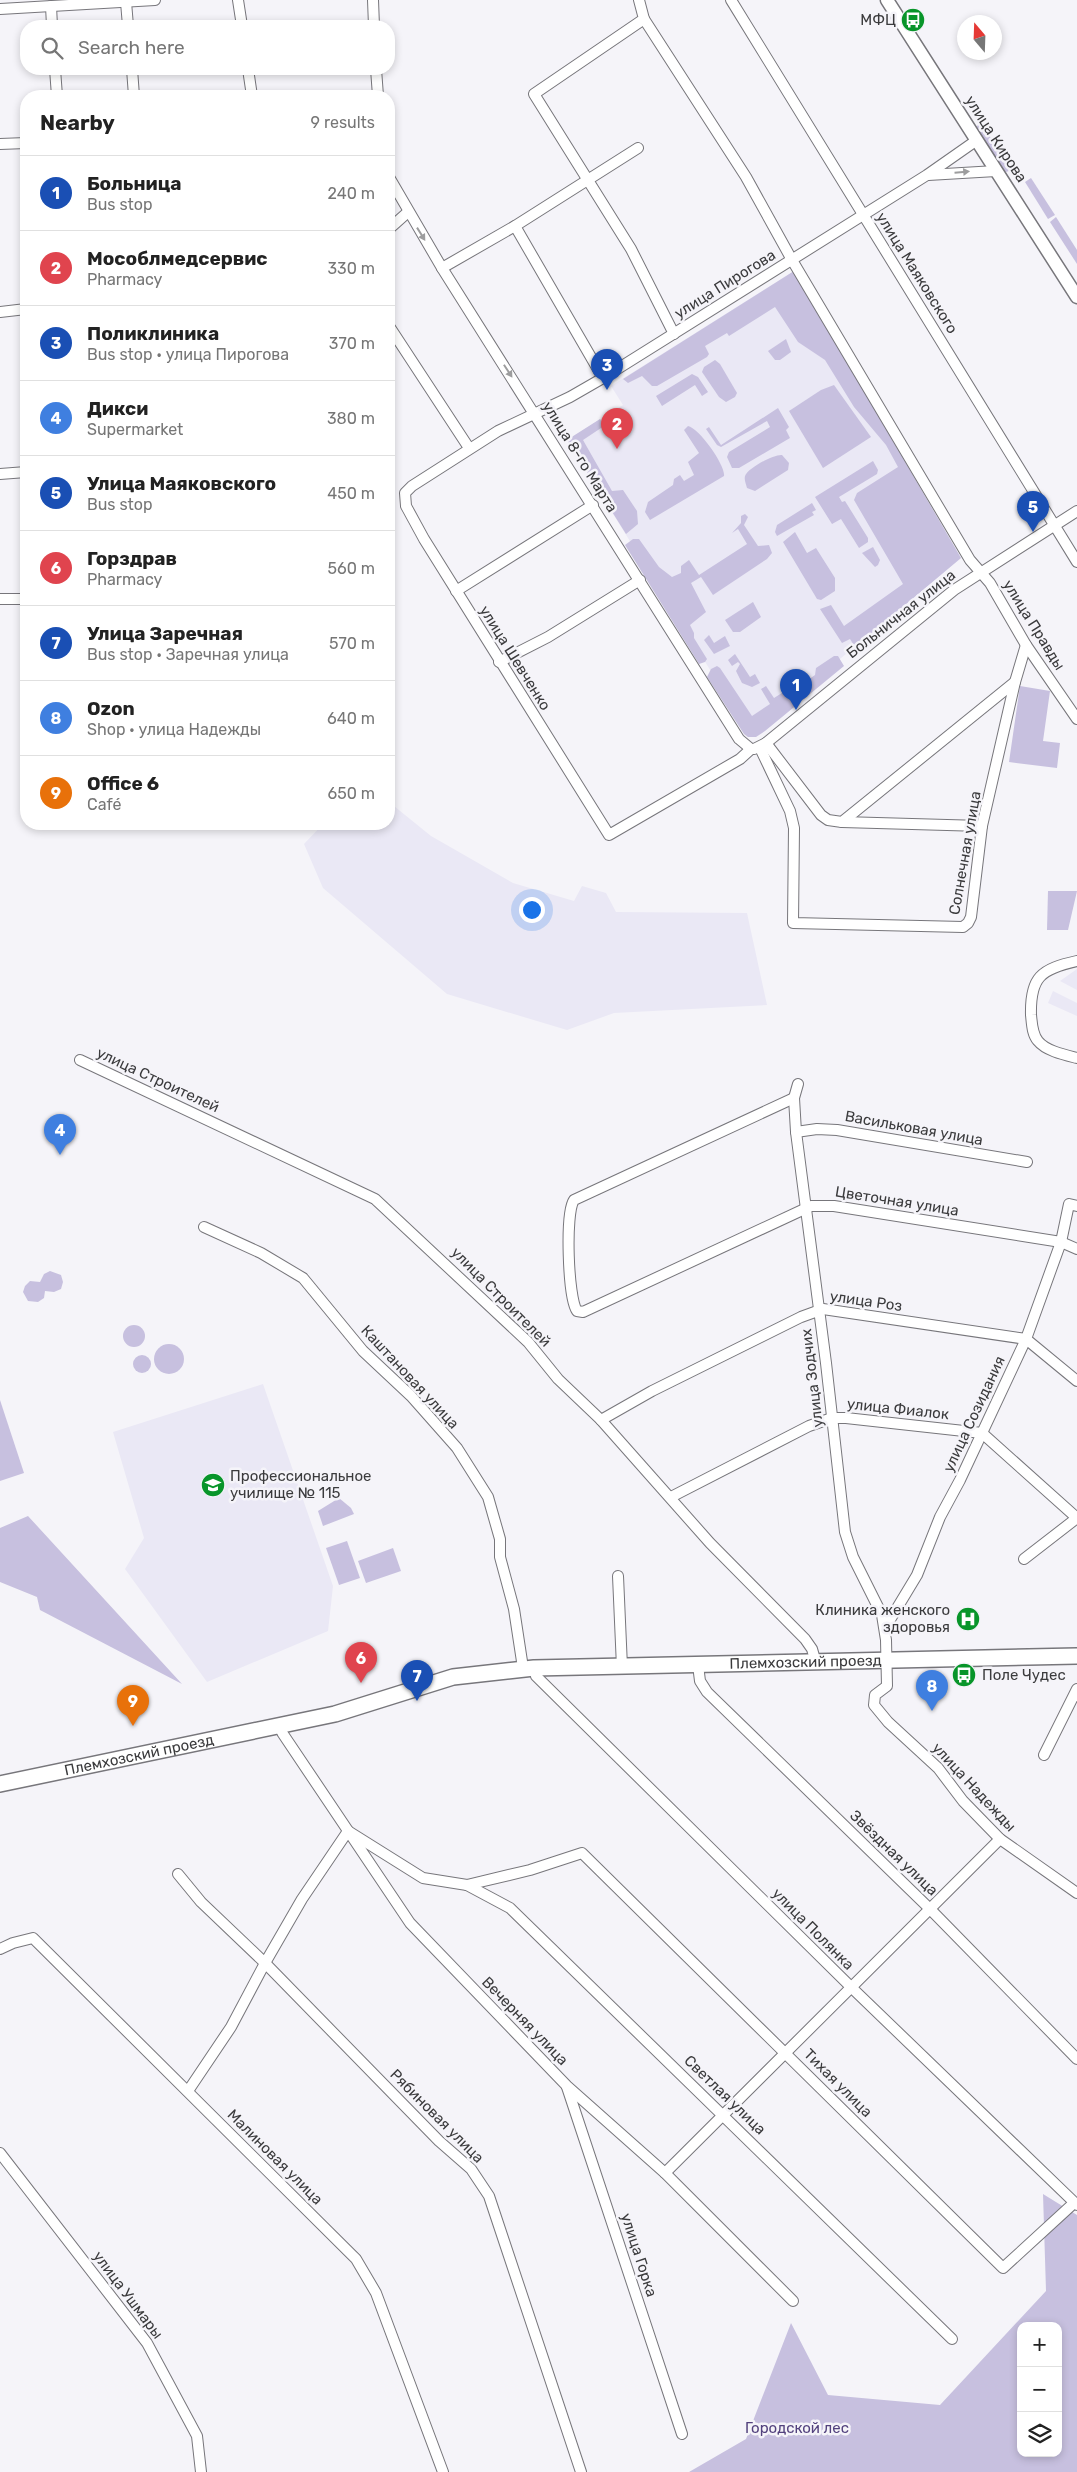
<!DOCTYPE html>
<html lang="en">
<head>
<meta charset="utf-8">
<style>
	:root { --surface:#fff; --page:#f6f6f6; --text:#222; --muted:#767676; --line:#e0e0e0; --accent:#111827 }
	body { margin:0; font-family:Rubik,sans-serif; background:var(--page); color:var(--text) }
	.controls { position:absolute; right:15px; bottom:15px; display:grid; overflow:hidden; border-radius:10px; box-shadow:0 2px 8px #0003 }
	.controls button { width:45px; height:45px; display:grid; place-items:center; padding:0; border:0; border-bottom:1px solid var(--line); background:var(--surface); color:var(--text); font:25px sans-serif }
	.compass { position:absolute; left:957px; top:15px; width:45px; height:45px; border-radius:50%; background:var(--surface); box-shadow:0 2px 8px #0003; rotate:341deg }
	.you { position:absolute; left:531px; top:909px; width:18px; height:18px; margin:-12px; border:4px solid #fff; border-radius:50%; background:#1a73e8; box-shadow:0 0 0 8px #1a73e833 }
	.badge { display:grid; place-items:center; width:32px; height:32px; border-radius:50%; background:var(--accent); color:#fff; font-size:16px; font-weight:700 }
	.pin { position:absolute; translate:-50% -41px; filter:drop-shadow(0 1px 2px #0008) }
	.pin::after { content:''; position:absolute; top:26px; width:18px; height:15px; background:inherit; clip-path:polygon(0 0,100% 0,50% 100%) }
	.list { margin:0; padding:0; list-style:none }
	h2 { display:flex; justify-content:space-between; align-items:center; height:65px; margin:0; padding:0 20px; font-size:21px }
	h2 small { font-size:16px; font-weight:400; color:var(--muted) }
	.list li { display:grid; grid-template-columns:32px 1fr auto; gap:15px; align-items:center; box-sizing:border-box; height:75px; padding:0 20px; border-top:1px solid var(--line) }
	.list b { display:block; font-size:19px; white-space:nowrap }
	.list p { margin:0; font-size:16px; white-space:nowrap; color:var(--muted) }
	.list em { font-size:16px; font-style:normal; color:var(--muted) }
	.icon { flex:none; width:28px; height:28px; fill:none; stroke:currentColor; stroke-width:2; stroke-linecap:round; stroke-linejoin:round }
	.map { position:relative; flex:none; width:1077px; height:2472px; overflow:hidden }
	.search { position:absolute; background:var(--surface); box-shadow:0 2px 8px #0003; left:20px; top:20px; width:375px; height:55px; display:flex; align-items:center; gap:12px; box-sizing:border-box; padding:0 18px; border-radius:20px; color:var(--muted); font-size:19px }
	.panel { position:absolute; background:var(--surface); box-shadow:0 2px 8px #0003; left:20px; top:90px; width:375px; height:740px; border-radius:20px }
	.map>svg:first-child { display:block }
	.built { fill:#eae8f5 }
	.green { fill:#c7c0df; fill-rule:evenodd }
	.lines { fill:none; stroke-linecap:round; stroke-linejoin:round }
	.minor-casing { stroke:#77767b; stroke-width:12 }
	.tertiary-casing { stroke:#77767b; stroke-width:15 }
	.secondary-casing { stroke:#77767b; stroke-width:18 }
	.minor { stroke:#fff; stroke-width:10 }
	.tertiary { stroke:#fff; stroke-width:12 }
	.secondary { stroke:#fff; stroke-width:15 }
	.oneway { fill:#9d9d9e }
	.labels { text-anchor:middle; stroke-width:5; stroke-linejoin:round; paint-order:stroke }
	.poi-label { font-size:15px; fill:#3b3b3d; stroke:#f5f4f9; text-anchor:end }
	.street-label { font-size:15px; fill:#3b3b3d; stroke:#f5f4f9 }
	.park-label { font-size:15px; fill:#52417d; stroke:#f5f4f9 }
</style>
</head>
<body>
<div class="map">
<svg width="1077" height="2472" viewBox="0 0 1077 2472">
	<rect width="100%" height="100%" fill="#f5f4f9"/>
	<!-- built -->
	<g class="built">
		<polygon points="794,271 961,558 750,734 567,440 623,405 611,386"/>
		<polygon points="389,802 431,836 513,883 574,901 582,886 606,893 616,912 747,913 767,1005 614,1013 567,1030 447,994 323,888 304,844 323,824 389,824"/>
		<polygon points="1077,969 1077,990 1060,981"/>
		<polygon points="1053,991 1077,1003 1077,1016 1048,1003"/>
		<polygon points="263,1384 333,1586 328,1631 207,1682 125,1569 144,1538 113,1432"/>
	</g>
	<!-- green -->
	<g class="green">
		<polygon points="981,123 1012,170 1006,172 1002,169 978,132 977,126"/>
		<polygon points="1031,178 1055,215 1048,219 1025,182"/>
		<polygon points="1056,217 1077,250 1077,264 1050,222"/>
		<polygon points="794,271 961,558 855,647 850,639 842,643 820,609 831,605 844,626 903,584 854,500 857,493 898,467 886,445 854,407 825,360 798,342 775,307 729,336 727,333 705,346 709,354 707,357 657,386 652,386 642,376 628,383 623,379"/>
		<polygon points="786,339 791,352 780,360 775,360 768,351"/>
		<polygon points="715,360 720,364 737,393 735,397 726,402 719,397 702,372 704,367"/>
		<polygon points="692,374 698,377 708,392 702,396 695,385 662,406 656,396"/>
		<polygon points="834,385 871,437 823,468 789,411 821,390"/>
		<polygon points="778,408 789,427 786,430 790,438 739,468 732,468 727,457 729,452 770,427 767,421 721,447 717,445 706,429 709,427 721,445"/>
		<polygon points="600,419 604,426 583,440 612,491 623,490 637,511 638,524 626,534 567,440"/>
		<path d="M688 426C699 428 726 466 724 476L650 520 645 512 648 502 673 485 674 479 680 475 684 481 694 475 688 462 699 453 684 430Z"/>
		<path d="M782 455 789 463 788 470 755 491 747 488C746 484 744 480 745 476 748 468 774 454 782 455Z"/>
		<polygon points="873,461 878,470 877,474 839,497 842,502 845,501 868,538 868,542 859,548 841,519 832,524 815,497"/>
		<polygon points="812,503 816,510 812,512 814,515 777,536 775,532 777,525"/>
		<polygon points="745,514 748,517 744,525 758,546 769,545 772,553 767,559 713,595 701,577 691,583 706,612 690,625 694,633 694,638 707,659 705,662 699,664 625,545 633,539 639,539 659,567 672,577 681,573 681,566 689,560 699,575 747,544 738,529 732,533 741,523 741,516"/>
		<polygon points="795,532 807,553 816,548 835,578 835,591 821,600 817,599 783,542"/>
		<polygon points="873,547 880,560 878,565 875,567 862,553"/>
		<polygon points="753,602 761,617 740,632 733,632 725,620"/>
		<polygon points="709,635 714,643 725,636 730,646 714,654 704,640"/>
		<polygon points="735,654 750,677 755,674 760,683 752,687 742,683 736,671 740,664 738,662 732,666 728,660"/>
		<polygon points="834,656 838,656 844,666 765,731 756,737 748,737 744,734 707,677 711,669 717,666 720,668 752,716 770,704 761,689 766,686 774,698 796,684 798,687 815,675 816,668"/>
		<polygon points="1020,686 1050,691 1043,741 1060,743 1057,768 1009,762"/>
		<polygon points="1048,891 1077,891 1068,930 1047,930"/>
		<polygon points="50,1271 61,1275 63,1282 61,1289 54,1292 45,1291 44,1298 38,1302 28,1301 23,1292 25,1286 30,1281 40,1282 44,1274"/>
		<circle cx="134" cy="1336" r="11"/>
		<circle cx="169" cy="1359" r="15"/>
		<circle cx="142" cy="1364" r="9"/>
		<polygon points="0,1400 24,1473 0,1481"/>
		<polygon points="339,1498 351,1508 354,1514 323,1526 318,1511"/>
		<polygon points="28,1516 182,1684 40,1610 37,1597 0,1582 0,1528"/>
		<polygon points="347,1541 360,1578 339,1585 326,1548"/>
		<polygon points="393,1548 401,1571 366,1583 358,1561"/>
		<path d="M1043 2194 1077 2215V2472H689L746 2439 791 2323 828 2395 940 2405 1046 2291ZM1021 2326H1058V2453H1021Z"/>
	</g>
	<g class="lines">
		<!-- minor casing -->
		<g class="minor-casing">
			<g id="minor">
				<polyline points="238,0 242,26"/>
				<polyline points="373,0 374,26"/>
				<polyline points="639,0 644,19 534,94 631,249 674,334"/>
				<polyline points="731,0 1077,562"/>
				<polyline points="126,2 128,26"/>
				<polyline points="51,6 52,26"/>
				<polyline points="0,9 155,0"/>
				<polyline points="644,19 746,177 792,260 970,560 990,583 1026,645 1077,719"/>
				<polyline points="55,69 57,96"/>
				<polyline points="132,69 134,96"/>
				<polyline points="248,69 252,96"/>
				<polyline points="376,69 378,96"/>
				<polyline points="0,144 26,143"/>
				<polyline points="928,175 996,171"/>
				<polyline points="389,177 442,268 739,739 751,749"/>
				<polyline points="515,226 603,378"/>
				<polyline points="389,229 408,212"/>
				<polyline points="442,268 515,226 638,148"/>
				<polyline points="0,312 26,309"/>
				<polyline points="389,326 469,448"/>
				<polyline points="0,474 26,472"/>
				<polyline points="456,591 593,505"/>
				<polyline points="0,599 26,599"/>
				<polyline points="499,662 548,637 640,580"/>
				<polyline points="766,743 821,815 828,820 842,822 1015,682"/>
				<polyline points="760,748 790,811 794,828 793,923 963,927 968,923 971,917 982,826 1015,682 1026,645"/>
				<polyline points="751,749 740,759 609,835 424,539 406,506 405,493 412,486 498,431 570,397 603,378 927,175 977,140"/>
				<polyline points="754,749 766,743 954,590 1077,511"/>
				<polyline points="842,822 982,826"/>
				<path d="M1077 961C1041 969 1030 977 1031 1015 1032 1024 1032 1034 1038 1041 1046 1051 1065 1055 1077 1058"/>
				<polyline points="80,1060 375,1199 528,1342 558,1379 601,1420 710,1543 805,1639 812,1649 816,1663"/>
				<polyline points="798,1084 794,1098 796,1132 826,1363 845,1532 853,1557 882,1615 886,1640 887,1686 875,1695 874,1705 888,1722 938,1768 963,1801 1000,1839 1077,1893"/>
				<path d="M794 1098 574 1200C565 1213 568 1298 577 1311L583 1312 811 1206H834L1061 1242 1077 1249"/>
				<polyline points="796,1132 817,1129 837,1130 1027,1162"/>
				<polyline points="204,1227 261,1253 303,1278 363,1351 411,1396 457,1448 488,1497 500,1539 500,1557 514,1609 523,1668"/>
				<polyline points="601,1420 652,1391 801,1317 823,1309 1026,1339 1077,1381"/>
				<polyline points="671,1497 809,1426 832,1418 846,1418 982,1433 1077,1518"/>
				<polyline points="1024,1559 1077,1518"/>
				<polyline points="618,1576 622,1667"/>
				<polyline points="885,1628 917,1575 940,1517 960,1480 1026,1339 1061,1242 1069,1204 1077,1206"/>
				<polyline points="698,1665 700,1681 707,1692 930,1909 1077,2059"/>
				<polyline points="534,1668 536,1676 852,1988 1077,2205"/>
				<polyline points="279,1726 283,1734 410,1923 567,2086 665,2173 793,2301"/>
				<polyline points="1044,1755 1077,1689"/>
				<polyline points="178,1874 201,1902 265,1963 439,2141 471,2169 489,2196 581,2472"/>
				<polyline points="467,1885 510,1908 952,2339"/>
				<polyline points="0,1949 13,1943 33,1938 356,2259 376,2293 443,2472"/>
				<polyline points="567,2087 682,2434"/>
				<polyline points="188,2091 231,2027 265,1963 302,1899 348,1831 423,1878 467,1885 530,1870 582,1853 1003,2268 1074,2203"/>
				<polyline points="0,2153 147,2343 197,2436 201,2472"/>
				<polyline points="665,2173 1000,1839"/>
			</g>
		</g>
		<!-- tertiary casing -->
		<g class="tertiary-casing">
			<polyline id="tertiary" points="887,0 1077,297"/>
		</g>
		<!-- secondary casing -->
		<g class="secondary-casing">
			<g id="secondary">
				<path id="s1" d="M0 1784 335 1714 453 1677 534 1668 1077 1656"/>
			</g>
		</g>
		<!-- minor -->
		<use href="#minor" class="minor"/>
		<!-- tertiary -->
		<use href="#tertiary" class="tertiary"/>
		<!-- secondary -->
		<use href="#secondary" class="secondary"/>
	</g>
	<!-- one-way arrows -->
	<defs><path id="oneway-solid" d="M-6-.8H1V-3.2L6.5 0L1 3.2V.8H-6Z" transform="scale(1.25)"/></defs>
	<g class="oneway">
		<use href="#oneway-solid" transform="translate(962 172) rotate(-5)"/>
		<use href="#oneway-solid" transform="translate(421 234) rotate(58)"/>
		<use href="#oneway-solid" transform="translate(508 371) rotate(57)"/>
	</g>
	<!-- icons -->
	<defs>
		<g id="bus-disc" transform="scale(1.25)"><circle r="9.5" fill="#08952a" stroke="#f5f4f9"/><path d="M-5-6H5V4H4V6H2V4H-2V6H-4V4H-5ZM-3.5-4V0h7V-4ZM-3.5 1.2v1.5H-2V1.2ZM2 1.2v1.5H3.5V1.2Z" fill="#fff"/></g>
		<g id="university-disc" transform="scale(1.25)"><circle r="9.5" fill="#08952a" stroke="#f5f4f9"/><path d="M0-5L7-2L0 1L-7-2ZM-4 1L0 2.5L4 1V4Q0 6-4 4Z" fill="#fff"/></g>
		<g id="hospital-disc" transform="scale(1.25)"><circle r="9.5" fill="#08952a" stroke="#f5f4f9"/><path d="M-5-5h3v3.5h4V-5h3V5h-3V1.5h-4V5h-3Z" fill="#fff"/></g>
	</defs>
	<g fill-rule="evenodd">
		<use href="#bus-disc" x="913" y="20"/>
		<use href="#university-disc" x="213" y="1485"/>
		<use href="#hospital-disc" x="968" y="1619"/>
		<use href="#bus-disc" x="964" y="1675"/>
	</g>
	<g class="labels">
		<!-- poi labels -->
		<g class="poi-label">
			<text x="896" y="25">МФЦ</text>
			<text x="230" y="1481" text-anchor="start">Профессиональное<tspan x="230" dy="17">училище № 115</tspan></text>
			<text x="950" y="1615">Клиника женского<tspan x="950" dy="17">здоровья</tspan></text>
			<text x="982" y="1680" text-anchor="start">Поле Чудес</text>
		</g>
		<!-- street labels -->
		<g class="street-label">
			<text transform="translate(996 139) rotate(57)" y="5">улица Кирова</text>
			<text transform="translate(917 273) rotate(58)" y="5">улица Маяковского</text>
			<text transform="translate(725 284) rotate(-32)" y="5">улица Пирогова</text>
			<text transform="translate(580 457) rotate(58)" y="5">улица 8-го Марта</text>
			<text transform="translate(901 614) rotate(-38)" y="5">Больничная улица</text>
			<text transform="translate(1034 625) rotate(58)" y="5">улица Правды</text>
			<text transform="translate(515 658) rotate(58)" y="5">улица Шевченко</text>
			<text transform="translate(965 853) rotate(-80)" y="5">Солнечная улица</text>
			<text transform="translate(158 1080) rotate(25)" y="5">улица Строителей</text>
			<text transform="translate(914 1128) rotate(10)" y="5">Васильковая улица</text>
			<text transform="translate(897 1201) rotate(9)" y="5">Цветочная улица</text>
			<text transform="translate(501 1297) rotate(45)" y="5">улица Строителей</text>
			<text transform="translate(866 1301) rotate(8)" y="5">улица Роз</text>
			<text transform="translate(410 1377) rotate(47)" y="5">Каштановая улица</text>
			<text transform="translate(812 1378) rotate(-97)" y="5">улица Зодчих</text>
			<text transform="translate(898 1409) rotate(6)" y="5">улица Фиалок</text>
			<text transform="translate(974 1414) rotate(-65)" y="5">улица Созидания</text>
			<text dy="5" stroke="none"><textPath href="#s1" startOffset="819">Племхозский проезд</textPath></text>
			<text dy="5" stroke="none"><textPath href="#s1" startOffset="142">Племхозский проезд</textPath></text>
			<text transform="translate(974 1787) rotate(47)" y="5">улица Надежды</text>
			<text transform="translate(894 1853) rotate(44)" y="5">Звёздная улица</text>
			<text transform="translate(813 1929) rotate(45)" y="5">улица Полянка</text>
			<text transform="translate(525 2021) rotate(46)" y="5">Вечерняя улица</text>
			<text transform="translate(838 2083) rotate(45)" y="5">Тихая улица</text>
			<text transform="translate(725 2095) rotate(44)" y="5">Светлая улица</text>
			<text transform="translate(437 2116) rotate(45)" y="5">Рябиновая улица</text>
			<text transform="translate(275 2157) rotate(45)" y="5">Малиновая улица</text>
			<text transform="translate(639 2255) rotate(72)" y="5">улица Горка</text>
			<text transform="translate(128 2295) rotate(53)" y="5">улица Ушмары</text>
		</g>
		<!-- park labels -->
		<g class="park-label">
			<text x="797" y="2433">Городской лес</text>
		</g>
	</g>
</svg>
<div class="controls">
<button>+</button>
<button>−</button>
<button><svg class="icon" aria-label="layers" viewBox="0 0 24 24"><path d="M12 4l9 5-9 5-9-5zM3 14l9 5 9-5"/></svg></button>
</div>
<svg class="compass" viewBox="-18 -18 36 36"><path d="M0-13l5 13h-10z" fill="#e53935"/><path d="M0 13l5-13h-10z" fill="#767676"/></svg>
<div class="you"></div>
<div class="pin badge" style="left:796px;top:710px;background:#1a4fb4">1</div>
<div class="pin badge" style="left:617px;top:449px;background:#e0444e">2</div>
<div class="pin badge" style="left:607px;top:390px;background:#1a4fb4">3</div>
<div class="pin badge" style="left:60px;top:1155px;background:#3f7fe0">4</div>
<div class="pin badge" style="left:1033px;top:532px;background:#1a4fb4">5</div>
<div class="pin badge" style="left:361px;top:1683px;background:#e0444e">6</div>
<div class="pin badge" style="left:417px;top:1701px;background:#1a4fb4">7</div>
<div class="pin badge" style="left:932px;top:1711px;background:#3f7fe0">8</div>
<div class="pin badge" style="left:133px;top:1726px;background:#e8710a">9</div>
<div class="search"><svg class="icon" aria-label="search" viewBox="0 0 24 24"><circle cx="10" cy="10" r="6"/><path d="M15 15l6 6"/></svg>Search here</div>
<section class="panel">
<h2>Nearby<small>9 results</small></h2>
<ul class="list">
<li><span class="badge" style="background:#1a4fb4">1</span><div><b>Больница</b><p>Bus stop</p></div><em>240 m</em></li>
<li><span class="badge" style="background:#e0444e">2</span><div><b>Мособлмедсервис</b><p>Pharmacy</p></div><em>330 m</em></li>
<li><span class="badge" style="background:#1a4fb4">3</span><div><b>Поликлиника</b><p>Bus stop · улица Пирогова</p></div><em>370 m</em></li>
<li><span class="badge" style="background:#3f7fe0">4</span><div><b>Дикси</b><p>Supermarket</p></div><em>380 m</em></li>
<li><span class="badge" style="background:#1a4fb4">5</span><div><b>Улица Маяковского</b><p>Bus stop</p></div><em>450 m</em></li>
<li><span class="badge" style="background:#e0444e">6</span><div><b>Горздрав</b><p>Pharmacy</p></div><em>560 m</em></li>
<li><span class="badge" style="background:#1a4fb4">7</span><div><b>Улица Заречная</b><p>Bus stop · Заречная улица</p></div><em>570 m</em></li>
<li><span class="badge" style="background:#3f7fe0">8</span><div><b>Ozon</b><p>Shop · улица Надежды</p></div><em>640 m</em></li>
<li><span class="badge" style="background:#e8710a">9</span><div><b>Office 6</b><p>Café</p></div><em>650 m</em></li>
</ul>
</section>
</div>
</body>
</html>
